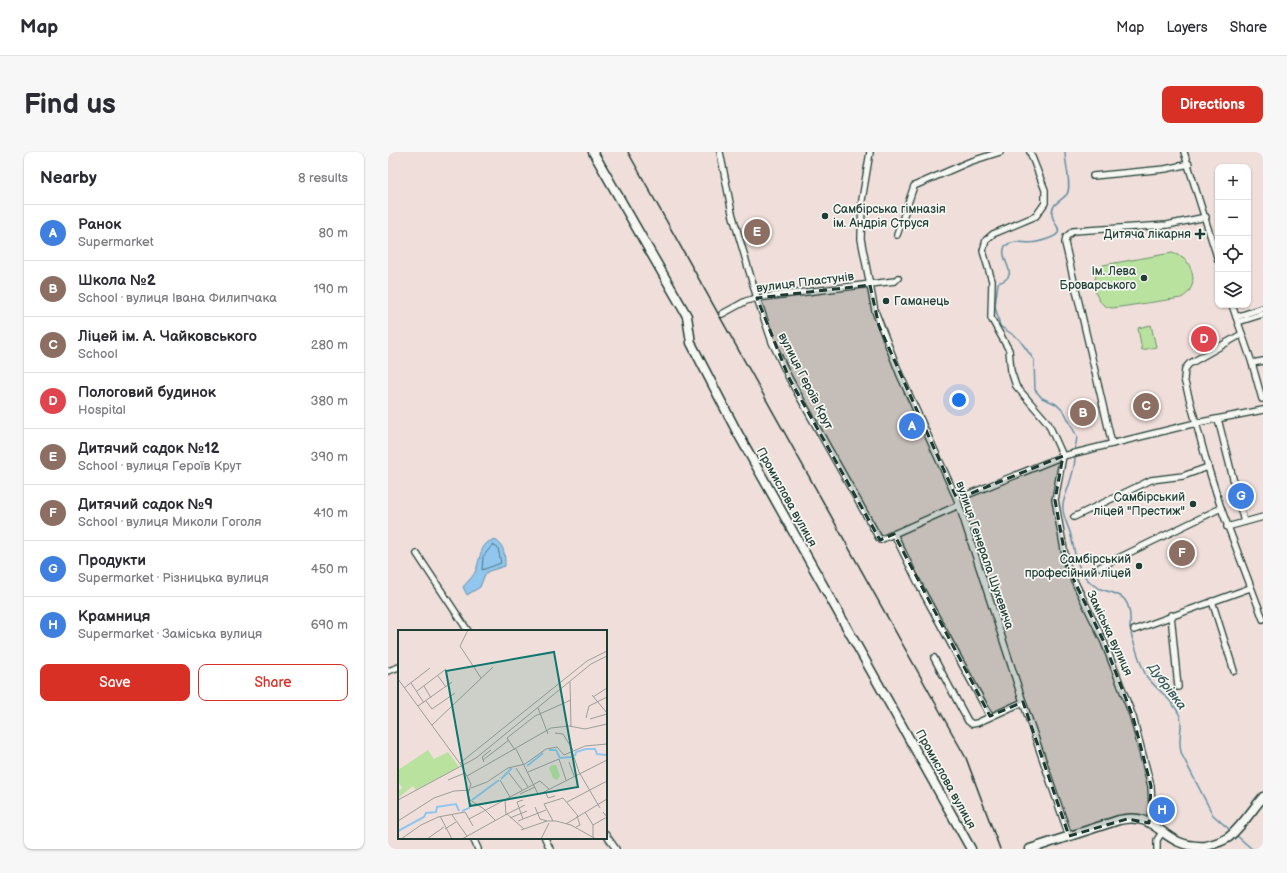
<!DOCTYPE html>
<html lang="en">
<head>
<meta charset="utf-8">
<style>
	:root { --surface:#fff; --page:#f7f7f7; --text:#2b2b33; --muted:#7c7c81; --line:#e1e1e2; --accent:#d93025 }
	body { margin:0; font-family:"Balsamiq Sans",sans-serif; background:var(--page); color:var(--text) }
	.controls { position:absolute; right:12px; top:12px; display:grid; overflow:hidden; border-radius:8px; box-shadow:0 1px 3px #0004 }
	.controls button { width:36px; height:36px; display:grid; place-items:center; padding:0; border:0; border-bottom:1px solid var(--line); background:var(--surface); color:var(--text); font:20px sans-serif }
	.you { position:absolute; left:571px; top:248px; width:14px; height:14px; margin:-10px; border:3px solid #fff; border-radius:50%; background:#1a73e8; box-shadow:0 0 0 6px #1a73e833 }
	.badge { display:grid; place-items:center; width:26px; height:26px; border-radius:50%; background:var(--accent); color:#fff; font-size:13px; font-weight:700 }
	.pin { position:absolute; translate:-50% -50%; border:2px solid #fff; box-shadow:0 1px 4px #0006 }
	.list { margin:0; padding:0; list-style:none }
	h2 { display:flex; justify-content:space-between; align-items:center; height:52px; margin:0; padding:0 16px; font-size:17px }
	h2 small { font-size:13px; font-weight:400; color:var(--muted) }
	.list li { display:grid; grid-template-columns:26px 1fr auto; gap:12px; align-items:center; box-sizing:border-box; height:56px; padding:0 16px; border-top:1px solid var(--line) }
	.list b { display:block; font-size:15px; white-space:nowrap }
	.list p { margin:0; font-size:13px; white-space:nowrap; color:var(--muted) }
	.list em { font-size:13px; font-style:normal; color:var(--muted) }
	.actions { display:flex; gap:8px; padding:12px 16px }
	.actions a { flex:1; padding:9px 0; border:1px solid var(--accent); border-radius:8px; text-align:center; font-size:14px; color:var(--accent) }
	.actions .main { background:var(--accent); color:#fff }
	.icon { flex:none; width:22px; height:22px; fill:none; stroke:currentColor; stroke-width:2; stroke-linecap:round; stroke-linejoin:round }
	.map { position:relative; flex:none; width:875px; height:697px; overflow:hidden; border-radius:8px }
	header { display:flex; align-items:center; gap:24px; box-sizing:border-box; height:56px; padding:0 20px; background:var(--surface); border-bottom:1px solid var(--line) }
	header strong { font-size:19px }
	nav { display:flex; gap:22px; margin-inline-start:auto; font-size:14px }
	.intro { display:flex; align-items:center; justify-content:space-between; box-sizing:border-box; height:96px; padding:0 24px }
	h1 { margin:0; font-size:28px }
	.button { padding:10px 18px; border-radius:8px; background:var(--accent); color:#fff; font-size:14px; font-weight:700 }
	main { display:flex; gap:24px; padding:0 24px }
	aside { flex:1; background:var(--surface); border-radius:8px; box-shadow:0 1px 3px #0004 }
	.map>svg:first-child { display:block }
	.green { fill:#b9e29f; stroke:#6c906a }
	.water { fill:#91c7ef; stroke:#6390a4 }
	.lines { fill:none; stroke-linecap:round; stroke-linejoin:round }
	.shore { stroke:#4d747f; stroke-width:1 }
	.stream { stroke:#6390a4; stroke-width:1.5 }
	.street-casing { stroke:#1f3d34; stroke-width:8 }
	.secondary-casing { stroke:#1f3d34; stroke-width:11 }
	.street { stroke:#f6f6f2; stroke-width:5.5 }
	.secondary { stroke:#f6f6f2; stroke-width:8 }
	.rail { stroke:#1f3d34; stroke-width:1.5 }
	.marked { fill:#1f3d34; fill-opacity:0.2; stroke:#1f3d34; stroke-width:3; stroke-dasharray:8 5; stroke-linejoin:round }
	.poi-dot { fill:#1f3d34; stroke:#f6f6f2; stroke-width:1.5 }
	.labels { text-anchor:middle; stroke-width:3.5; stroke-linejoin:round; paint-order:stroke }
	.poi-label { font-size:12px; fill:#1f3d34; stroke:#f6f6f2; text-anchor:end }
	.street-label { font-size:12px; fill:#1f3d34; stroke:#f6f6f2 }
	.water-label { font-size:13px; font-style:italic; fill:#365959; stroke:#f6f6f2 }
	.inset-river { fill:none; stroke:#91c7ef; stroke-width:2 }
	.inset-road { fill:none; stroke:#9c9e98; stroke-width:1 }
	.view { fill:#0f766e; fill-opacity:0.15; stroke:#0f766e; stroke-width:2 }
	.inset-edge { fill:none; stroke:#1f3d34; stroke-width:2 }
</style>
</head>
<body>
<header>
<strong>Map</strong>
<nav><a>Map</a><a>Layers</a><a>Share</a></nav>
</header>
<div class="intro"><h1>Find us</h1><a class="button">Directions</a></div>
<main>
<aside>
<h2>Nearby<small>8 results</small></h2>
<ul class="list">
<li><span class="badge" style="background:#3f7fe0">A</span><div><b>Ранок</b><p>Supermarket</p></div><em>80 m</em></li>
<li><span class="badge" style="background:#8d6e63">B</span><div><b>Школа №2</b><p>School · вулиця Івана Филипчака</p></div><em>190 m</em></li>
<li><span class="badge" style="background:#8d6e63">C</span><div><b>Ліцей ім. А. Чайковського</b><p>School</p></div><em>280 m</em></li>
<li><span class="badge" style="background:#e0444e">D</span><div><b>Пологовий будинок</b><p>Hospital</p></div><em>380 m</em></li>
<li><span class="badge" style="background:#8d6e63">E</span><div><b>Дитячий садок №12</b><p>School · вулиця Героїв Крут</p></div><em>390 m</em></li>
<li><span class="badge" style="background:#8d6e63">F</span><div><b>Дитячий садок №9</b><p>School · вулиця Миколи Гоголя</p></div><em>410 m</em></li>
<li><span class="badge" style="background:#3f7fe0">G</span><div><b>Продукти</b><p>Supermarket · Різницька вулиця</p></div><em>450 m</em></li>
<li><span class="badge" style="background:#3f7fe0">H</span><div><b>Крамниця</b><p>Supermarket · Заміська вулиця</p></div><em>690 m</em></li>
</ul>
<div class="actions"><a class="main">Save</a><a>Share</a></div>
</aside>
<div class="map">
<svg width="875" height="697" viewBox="0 0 875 697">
	<rect width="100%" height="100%" fill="#efdeda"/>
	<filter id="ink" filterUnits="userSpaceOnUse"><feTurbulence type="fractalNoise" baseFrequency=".025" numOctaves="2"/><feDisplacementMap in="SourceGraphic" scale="8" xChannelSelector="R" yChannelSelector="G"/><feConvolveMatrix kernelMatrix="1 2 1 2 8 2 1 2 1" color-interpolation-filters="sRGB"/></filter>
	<g filter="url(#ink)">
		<!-- green -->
		<g class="green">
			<path d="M784 101 795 105C807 117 810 137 793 146L725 156C705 155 701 124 715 113Z"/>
			<polygon points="763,173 768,195 754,198 750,176"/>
		</g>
		<!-- water -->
		<path class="water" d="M107 388C117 393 117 405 117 414L101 419 97 422 92 435 79 443 75 435C79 430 86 424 88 418 92 408 92 389 107 388Z"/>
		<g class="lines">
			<!-- shore -->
			<polygon class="shore" points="105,393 110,396 113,411 94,418 95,405"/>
			<!-- stream -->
			<g class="stream">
				<path d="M677 0C677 11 684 35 679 42 674 49 665 50 664 60 662 74 688 81 649 90 638 93 627 86 617 94 610 110 635 123 610 131L607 154 612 174 631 187 646 208 647 238 654 246 668 252 677 261 689 285 687 298"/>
				<path d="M687 305C687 321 679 336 675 352 673 363 681 374 683 384 687 400 688 415 699 427 716 449 745 428 742 476"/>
				<path d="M743 482C747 493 753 516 759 525 769 538 784 547 791 562 797 573 788 587 794 603L825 663 842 678"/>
				<polyline points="848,683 864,697"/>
			</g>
			<!-- street casing -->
			<g class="street-casing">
				<g id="street">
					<polyline points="332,0 344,61 369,146 384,190 401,226 492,388 571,353"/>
					<polyline points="482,0 474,48 473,87 487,159 512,223 569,347 635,550 681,684"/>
					<polyline points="642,0 657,38 657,51 648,64 605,82 598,88 595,99 604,129 603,166 621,198 623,219 628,234 660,271 675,304 667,348 679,414 716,490 745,565 763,634 764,654 761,671"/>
					<polyline points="796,0 830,108"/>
					<polyline points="705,24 777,17 801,12"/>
					<polyline points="509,83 526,34 581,10 612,0"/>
					<polyline points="844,153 864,211 874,247"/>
					<polyline points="334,162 358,149 369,146 507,129 510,126"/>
					<polyline points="848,165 875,156"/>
					<polyline points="850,170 875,162"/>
					<polyline points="854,182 801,212 797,217 796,227 820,315 833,356 875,467"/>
					<polyline points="864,211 875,209"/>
					<polyline points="830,267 856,370"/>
					<polyline points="724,292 677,91 678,85 685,79 779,73 818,65"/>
					<polyline points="569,347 675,304 808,271 875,258"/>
					<polyline points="686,365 763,328 795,324 820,315"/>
					<polyline points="839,375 875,365"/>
					<polyline points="506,382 532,435 602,564"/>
					<polyline points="29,402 80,479"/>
					<polyline points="712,415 833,356"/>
					<polyline points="824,449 846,519"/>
					<polyline points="783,463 790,535"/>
					<polyline points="746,478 862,436"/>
					<polyline points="546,506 580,569 584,572 589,571 635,550"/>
					<polyline points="0,519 11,515"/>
					<polyline points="218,683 228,697"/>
					<polyline points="85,686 90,697"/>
					<polyline points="157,686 162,697"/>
					<polyline points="769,697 769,688 773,682"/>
				</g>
			</g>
			<!-- secondary casing -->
			<g class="secondary-casing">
				<g id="secondary">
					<polyline points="205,0 299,164 303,191 348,278 583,697"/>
					<path d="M642 697 731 668C773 658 771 697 818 694 826 692 834 690 841 685 854 674 864 658 875 645"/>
				</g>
			</g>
			<!-- street -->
			<use href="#street" class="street"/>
			<!-- secondary -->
			<use href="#secondary" class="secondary"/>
			<!-- rail -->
			<polyline class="rail" points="240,0 578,606 612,697"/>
		</g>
	</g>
	<!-- marked area -->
	<path class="marked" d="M482 133 491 174 569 347 675 304 667 348 679 414 716 490 745 565 763 634 761 671 739 667 681 684 635 550 602 564 506 382 492 388 401 226 369 146Z"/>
	<!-- markers -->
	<g class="poi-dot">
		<circle cx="437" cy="64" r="4"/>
		<path d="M810 76h4v4h4v4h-4v4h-4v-4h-4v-4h4z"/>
		<circle cx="756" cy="126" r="4"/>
		<circle cx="498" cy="149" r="4"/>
		<circle cx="805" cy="352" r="4"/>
		<circle cx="751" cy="414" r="4"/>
	</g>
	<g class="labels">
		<!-- poi labels -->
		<g class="poi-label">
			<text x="445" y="61" text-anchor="start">Самбірська гімназія<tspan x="445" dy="14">ім. Андрія Струся</tspan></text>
			<text x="803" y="86">Дитяча лікарня</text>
			<text x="748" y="123">Ім. Лева<tspan x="748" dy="14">Броварського</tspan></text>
			<text x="506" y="153" text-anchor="start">Гаманець</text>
			<text x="797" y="349">Самбірський<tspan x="797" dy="14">ліцей "Престиж"</tspan></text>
			<text x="743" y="411">Самбірський<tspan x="743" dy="14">професійний ліцей</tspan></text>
		</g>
		<!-- street labels -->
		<g class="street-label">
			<text transform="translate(417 130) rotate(-7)" y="4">вулиця Пластунів</text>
			<text transform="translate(418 229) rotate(63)" y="4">вулиця Героїв Крут</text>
			<text transform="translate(399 345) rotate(61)" y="4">Промислова вулиця</text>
			<text transform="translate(597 403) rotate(71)" y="4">вулиця Генерала Шухевича</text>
			<text transform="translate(722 481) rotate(65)" y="4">Заміська вулиця</text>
			<text transform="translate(558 627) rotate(61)" y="4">Промислова вулиця</text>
		</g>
		<!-- water labels -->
		<g class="water-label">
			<text transform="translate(780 534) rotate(53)" y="5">Дубрівка</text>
		</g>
	</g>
	<!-- overview -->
	<g transform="translate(10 478)">
		<rect width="209" height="209" fill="#efdeda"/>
		<path d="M30 120 36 129 50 122 61 137 18 160 15 156 0 168V161L4 158 0 151V140ZM154 135H158L162 146 159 150 155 148 151 138Z" fill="#b9e29f"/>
		<path class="inset-river" d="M151 120H158L162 128 174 127M177 126 178 122 188 119H197L199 124 209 125M129 136 145 123M103 149 114 138M74 170 101 150M64 181 71 178 73 173M0 201 26 187 28 183 38 182 39 177 58 174 61 181"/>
		<path class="inset-road" d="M70 0 62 16 83 48M40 46 48 57M0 49 63 135 73 154 70 164 72 170 86 179 98 191M172 52 173 97M13 53 26 73M26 56 33 68M6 58 32 38M19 61 48 39M194 65 209 83M195 67 209 58M28 71 34 79 57 63M20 76 54 52M140 78 150 104M188 88 191 76 209 67M192 89 209 84M34 95 95 37M157 103 165 104 175 120M118 119 140 164M117 120 109 108 137 86 173 70M174 121 181 142 202 178M85 130 111 110M86 132 84 127 93 120M171 132 176 146M62 133 189 31 209 21M118 138 130 157M130 142 161 129 168 150M111 143 124 160M69 146 153 98 171 96 187 99 209 94M50 150 67 143M102 150 112 167M73 158 89 152 110 138 127 134 148 119 159 117 166 125 187 116 209 114M147 161 150 168 157 166M122 164 137 157M142 164 209 130M0 170 78 128 193 34 209 26M107 170 108 185M125 170 119 172 125 189M169 172 209 151M146 174 165 168 180 186M146 174 155 191M137 177 142 189 149 191M187 182 195 195V207M109 184 127 175M54 185 69 206M42 186 54 209M112 188 129 181M71 189 142 151 151 159M0 191 36 168 56 161 72 160M120 191 148 180M168 194 209 169M195 195 209 187 205 182M178 197 182 195 179 186M47 199 58 192M123 200 149 191H158L173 195 198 209M3 209 23 195 40 187 67 182 75 196M29 209 46 197M64 209 109 184 126 199M143 209 151 193"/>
		<path class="view" d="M156 22 180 157 72 176 48 41Z"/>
		<rect width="209" height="209" class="inset-edge"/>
	</g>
</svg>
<div class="controls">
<button>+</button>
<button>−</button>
<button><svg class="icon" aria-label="locate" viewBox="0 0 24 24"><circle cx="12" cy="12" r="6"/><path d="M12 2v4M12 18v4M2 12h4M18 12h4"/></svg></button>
<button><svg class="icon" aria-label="layers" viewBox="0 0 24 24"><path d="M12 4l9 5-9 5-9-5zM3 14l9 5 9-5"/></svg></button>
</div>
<div class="you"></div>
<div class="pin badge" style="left:524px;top:274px;background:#3f7fe0">A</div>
<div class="pin badge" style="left:695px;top:261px;background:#8d6e63">B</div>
<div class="pin badge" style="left:758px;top:254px;background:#8d6e63">C</div>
<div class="pin badge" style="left:816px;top:187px;background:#e0444e">D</div>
<div class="pin badge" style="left:369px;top:80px;background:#8d6e63">E</div>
<div class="pin badge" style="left:794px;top:401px;background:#8d6e63">F</div>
<div class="pin badge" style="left:853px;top:344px;background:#3f7fe0">G</div>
<div class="pin badge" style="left:774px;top:658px;background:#3f7fe0">H</div>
</div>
</main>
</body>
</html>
